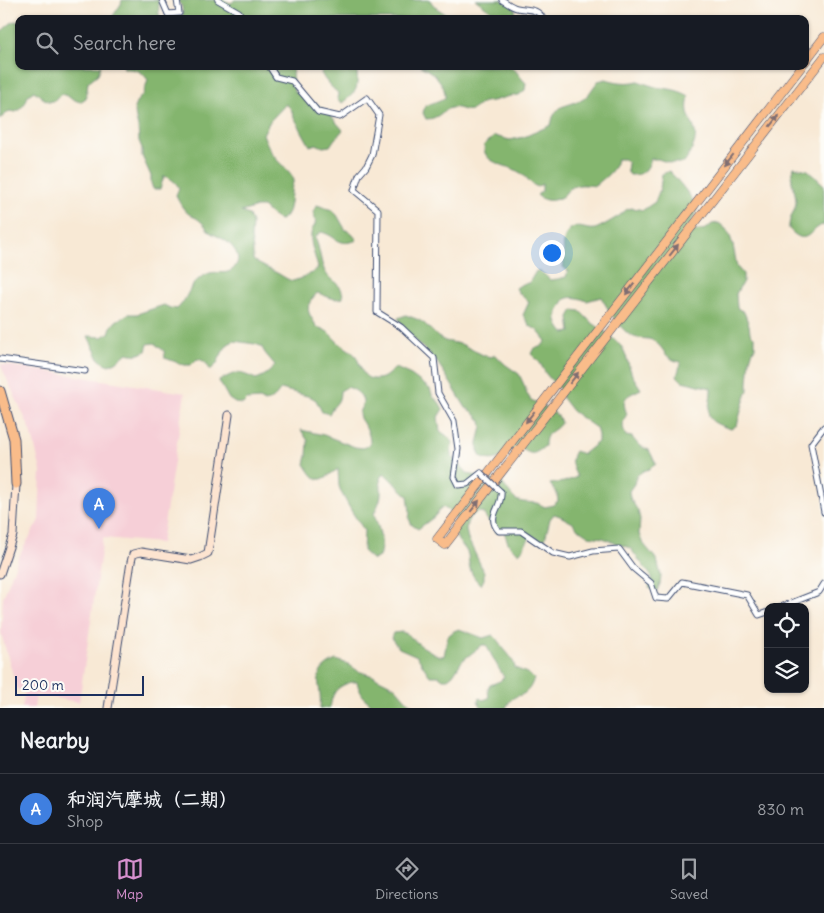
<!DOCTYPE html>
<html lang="en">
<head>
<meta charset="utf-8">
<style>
	:root { --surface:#171b24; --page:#242831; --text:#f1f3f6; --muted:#9ea1a6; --line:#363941; --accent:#d690ce }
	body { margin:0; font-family:Delius,"LXGW WenKai TC",sans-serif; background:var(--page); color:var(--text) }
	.controls { position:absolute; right:15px; bottom:15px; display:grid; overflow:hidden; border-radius:10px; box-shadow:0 1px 4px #0004 }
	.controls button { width:45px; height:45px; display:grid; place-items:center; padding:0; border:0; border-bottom:1px solid var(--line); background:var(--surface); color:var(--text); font:25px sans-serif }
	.scale { position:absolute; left:15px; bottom:12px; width:129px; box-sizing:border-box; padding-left:5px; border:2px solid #1b2f5e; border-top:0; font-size:14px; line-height:18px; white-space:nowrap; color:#1b2f5e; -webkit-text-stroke:4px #fdfcf7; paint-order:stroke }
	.you { position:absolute; left:551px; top:252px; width:18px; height:18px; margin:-12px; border:4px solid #fff; border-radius:50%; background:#1a73e8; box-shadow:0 0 0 8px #1a73e833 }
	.badge { display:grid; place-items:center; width:32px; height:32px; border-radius:50%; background:var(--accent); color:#fff; font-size:16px; font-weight:700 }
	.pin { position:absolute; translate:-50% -41px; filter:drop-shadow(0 1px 2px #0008) }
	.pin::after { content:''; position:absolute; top:26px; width:18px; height:15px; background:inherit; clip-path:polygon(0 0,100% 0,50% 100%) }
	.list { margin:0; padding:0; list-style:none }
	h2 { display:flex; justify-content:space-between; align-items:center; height:65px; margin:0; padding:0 20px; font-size:21px }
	h2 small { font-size:16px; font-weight:400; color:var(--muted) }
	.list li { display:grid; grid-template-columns:32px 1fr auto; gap:15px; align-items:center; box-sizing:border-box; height:70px; padding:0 20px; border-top:1px solid var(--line) }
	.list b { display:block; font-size:19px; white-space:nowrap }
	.list p { margin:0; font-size:16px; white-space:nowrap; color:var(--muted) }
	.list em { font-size:16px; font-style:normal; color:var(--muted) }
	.icon { flex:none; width:28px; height:28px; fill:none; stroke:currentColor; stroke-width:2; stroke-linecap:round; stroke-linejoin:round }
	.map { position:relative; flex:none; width:824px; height:708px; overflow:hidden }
	.search { position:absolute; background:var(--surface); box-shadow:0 1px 4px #0004; left:15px; right:15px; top:15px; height:55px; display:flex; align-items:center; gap:12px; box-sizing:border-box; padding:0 18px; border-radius:10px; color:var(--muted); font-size:19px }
	.sheet { height:135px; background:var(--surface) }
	nav { display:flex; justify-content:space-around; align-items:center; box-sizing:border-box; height:70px; border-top:1px solid var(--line); background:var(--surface); font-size:14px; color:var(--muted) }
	nav a { display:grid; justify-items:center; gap:2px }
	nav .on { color:var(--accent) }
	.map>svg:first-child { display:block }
	.built { fill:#f6cfd7 }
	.forest { fill:#84b56e; stroke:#507266 }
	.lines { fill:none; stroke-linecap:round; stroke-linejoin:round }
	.street-casing { stroke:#3c4b70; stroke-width:7 }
	.secondary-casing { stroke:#3c4b70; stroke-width:9 }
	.primary-casing { stroke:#3c4b70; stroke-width:9 }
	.highway-casing { stroke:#3c4b70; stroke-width:11 }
	.street { stroke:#fff; stroke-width:5 }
	.secondary { stroke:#fde4d0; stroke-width:7 }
	.primary { stroke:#f9bc8a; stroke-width:8 }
	.highway { stroke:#f9bc8a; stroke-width:9 }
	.street-bridge-casing { stroke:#3c4b70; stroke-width:7; stroke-linecap:butt }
	.street-bridge { stroke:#fff; stroke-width:5 }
	.oneway { fill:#7f6e72 }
</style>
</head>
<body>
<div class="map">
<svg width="824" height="708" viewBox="0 0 824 708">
	<rect width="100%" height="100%" fill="#fdfcf7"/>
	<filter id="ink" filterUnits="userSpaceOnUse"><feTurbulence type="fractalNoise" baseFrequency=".02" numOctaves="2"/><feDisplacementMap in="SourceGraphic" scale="10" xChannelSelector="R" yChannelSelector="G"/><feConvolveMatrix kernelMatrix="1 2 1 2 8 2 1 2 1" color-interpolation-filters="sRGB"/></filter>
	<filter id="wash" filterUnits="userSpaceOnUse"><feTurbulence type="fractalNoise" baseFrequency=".0096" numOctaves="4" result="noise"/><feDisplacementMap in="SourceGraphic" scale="20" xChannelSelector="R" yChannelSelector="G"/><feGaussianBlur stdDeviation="1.12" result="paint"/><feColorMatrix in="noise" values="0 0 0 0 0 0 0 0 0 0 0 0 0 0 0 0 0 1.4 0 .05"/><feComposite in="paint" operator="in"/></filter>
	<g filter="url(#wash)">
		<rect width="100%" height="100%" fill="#f8e9d5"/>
		<!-- built -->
		<polygon class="built" points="0,364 185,393 161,543 103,538 79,702 36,695 34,708 22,708 25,691 17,689 1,633 3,598 18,558 39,520 41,471 31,431"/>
		<!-- forest -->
		<g class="forest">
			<path d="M122 0H158C160 7 157 13 161 19H111L121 4Z"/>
			<path d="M177 0H222L231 3 235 0H430C435 9 446 14 455 19H183L182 7Z"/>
			<polygon points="476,0 502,0 515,8 516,19 500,19 497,15"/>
			<path d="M14 21 19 22V66H101L98 74 88 82 86 98 80 102C73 100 69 96 61 94 50 108 45 99 34 91L28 95C26 103 23 107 16 112L9 111 0 119V51H2C2 46 0 42 0 38 0 30 9 25 14 21Z"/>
			<path d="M123 66H294L292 74 294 91 310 102 317 104 329 114 343 130 334 140 330 146 323 147 316 144 310 146 294 117 291 109 286 104 270 121 263 134C267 144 271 154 279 162 285 168 291 172 294 180 288 193 294 212 281 220L275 218 263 207H257L241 212 249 215 252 223 251 238 253 251V260C261 266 270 269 279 274 284 277 288 280 293 281 302 278 312 274 318 268 316 258 310 245 311 235 312 223 319 229 313 212L317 205 332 210 337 215 345 229 352 234 357 240C338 248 336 235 321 232L315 237C320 248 320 262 325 272 332 284 343 282 343 298 332 301 326 295 317 293 303 308 308 312 317 327 330 331 330 335 339 343 344 347 351 350 355 355 361 362 360 381 377 379 386 379 389 372 396 368L411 375 430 389 433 397 439 402 443 409 438 417 440 431 447 436 453 442 451 449V457L457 461 468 474 501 481 511 495 516 500 523 502 537 503 545 507 553 505 558 501 557 494 550 484 564 482 577 477C572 466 569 461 575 451L583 454 598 442V435L596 428 572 411 562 398 560 390 546 374 540 363 531 354 534 348 541 347 546 341 537 330 530 326 523 315 529 302C524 297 519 295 516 288L522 284 529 283 536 271 544 274 550 280 558 279 566 277 568 271 563 267C566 256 560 244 567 233 574 221 585 231 595 229 601 227 614 219 619 216 622 214 625 210 628 209 633 207 638 209 643 210L655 202 660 189 662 174 669 171C678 180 692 197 697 208L695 215 687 228 691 232 706 229 712 224 719 223 726 229 730 236 733 245 737 267 743 274V281L736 294 737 308 744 312 749 325 750 333 755 338V347L752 353 750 359 748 382V390L743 404 737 425 731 429C698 419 711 414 711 388L682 381 677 376 681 362C663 359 666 349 654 341 647 337 639 340 632 336 620 330 608 309 601 297L587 301C579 298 573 296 565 299 557 312 552 319 564 333L571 332 569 317 573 310 580 311 591 322 607 333 622 347 625 353 632 375 641 389C627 396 620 397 627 414 622 422 622 427 626 436L632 437C637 444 641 447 649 450L656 464 649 469 643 471 636 476 634 484 629 491 630 498 638 511 640 519 639 534 642 542 657 560 661 576 660 584 657 591 649 588 652 577 630 548 615 543 603 538 589 536 577 528 573 523 560 516 554 514 550 519 545 539 539 540 532 535C527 541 525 547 519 553 509 548 507 541 504 531L497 533 482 512 476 513 470 517 467 523 466 530 468 539 484 572V579L481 585C475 580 470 572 469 564 468 560 469 556 467 552 464 546 458 543 456 536 454 532 456 529 456 524 457 516 449 510 442 507L434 517 418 529 412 525 409 519 410 512 408 496 384 473 380 478C382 496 382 497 374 514 379 530 384 540 379 557L373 560 363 551 364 530 352 512 341 492 339 486 338 469C320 481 318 486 305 464L307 456 308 441 301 430 324 435 355 447 363 448 370 444C370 436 368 431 364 425 363 422 361 421 360 418 357 412 362 408 363 403 363 394 354 389 347 387L340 391C340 405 334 403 329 414L322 412 316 400 311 397 281 389C276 396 273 400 265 402L260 399 247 400 243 404 235 403 229 399 219 381C237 371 237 371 256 379 265 376 270 372 275 365L265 353 261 346 255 344 234 341 228 344 223 351 216 365 210 370C207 363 204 360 197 359L191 365H184L165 358 164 351 154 343 148 344 146 351C139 355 135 355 127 353L116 362 109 365 104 363 99 359 88 336 102 337 109 333 111 327 116 321 123 317 129 314H137L164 305 170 308 177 309C189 298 187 286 203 276 205 275 207 274 210 273 217 271 225 275 232 270 245 259 233 245 223 239 219 236 212 235 209 231 206 227 203 223 199 220 196 217 192 217 189 214 184 211 178 201 176 195L179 188C175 181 172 179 164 176L160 189H153L151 183V176L142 156V148L139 141 138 127 136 119 134 108 137 101 143 94 148 80C140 69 136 70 124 68Z"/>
			<path d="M323 66H358C356 72 358 77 357 83 357 93 349 97 342 103L337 99 338 93C331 87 325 81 321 73Z"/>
			<path d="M420 66H510C517 70 520 78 526 83L525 90 519 95C510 95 501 99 492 101 491 101 485 102 484 102 479 103 476 109 471 110 464 112 458 106 451 108 441 110 440 119 426 119L423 113 425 106 445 98C446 83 433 72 420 66Z"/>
			<path d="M606 79C615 82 628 84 638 81 644 83 656 88 662 88 671 89 681 91 689 96 688 101 687 107 688 112 692 128 700 131 692 149 689 154 688 158 684 163H670L658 159H651C647 171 643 175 630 175L627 171 628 163 624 159H617C615 171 605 177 595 186 589 185 581 184 575 186 568 188 567 192 563 196 554 202 544 202 537 195L542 191V184L537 187C529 183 527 176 519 172 510 166 489 164 485 153 485 153 484 146 484 145L495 136 502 138 510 140 524 137 551 125 553 117 556 112 561 107 582 100 588 95 598 81Z"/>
			<path d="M794 167 808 170 824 185V226L822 225C808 232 806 247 789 229 788 219 795 212 796 202 796 195 794 189 792 182 791 177 793 172 794 167Z"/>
			<path d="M406 315 419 320 425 324 438 337 445 341 461 344 483 355 491 357 495 355 506 365 519 374 525 387 527 394 531 400 544 406 552 411 559 417 561 423C553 434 545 430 545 446 532 457 531 454 518 447 505 454 495 465 481 457L478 450V443L482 427 481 421 472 411 466 408 445 374 437 362 406 331 398 318Z"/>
			<path d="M459 629 483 638 493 635C498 639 500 645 504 649 509 655 514 660 515 668L529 674 534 679C532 683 531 687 528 690 519 700 514 691 506 708H482L478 701 479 698 483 700 489 698 488 689 490 685 500 681 504 677C497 666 492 656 486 645H482L462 661 453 675 448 679H443L439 676H430L427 672 417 656 399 648 391 638 393 633 402 632 407 634 420 645 435 654 440 656H444L448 636 454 631Z"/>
			<path d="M336 660 348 664 358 671 373 676 395 687 410 704 415 706 416 708H379C367 704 360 694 357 682 350 681 339 686 335 692 332 696 331 703 330 708H320C323 685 308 673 336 660Z"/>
		</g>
	</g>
	<g filter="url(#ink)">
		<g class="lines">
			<!-- street casing -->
			<g class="street-casing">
				<g id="street">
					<polyline points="162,0 168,14 179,13 177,0"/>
					<polyline points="218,0 239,12 242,19"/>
					<path d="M502 0C507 3 512 7 517 8 528 10 538 8 543 19"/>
					<polyline points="269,66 276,77 292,81 318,112 340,117 367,98 379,115 372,155 366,167 359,175 354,190 378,210 377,312 401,327 434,358 438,393 454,421 458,449 454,477 458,485 467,484 481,473"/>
					<polyline points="566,66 566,67"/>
					<polyline points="0,359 85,371"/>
					<polyline points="824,427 811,444 824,512"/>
					<path d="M501 492C503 507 485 517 499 531H521L553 553 570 557 593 551 619 549 633 568 651 583 656 598 668 599 682 582 747 595 759 615 768 612"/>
					<polyline points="781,607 819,592 824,584"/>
				</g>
			</g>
			<!-- secondary casing -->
			<g class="secondary-casing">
				<g id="secondary">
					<polyline points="0,574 13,535 16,484"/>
					<polyline points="108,708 131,562 133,554 141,552 191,560 200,557 208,553 229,415"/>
				</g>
			</g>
			<!-- primary casing -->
			<g class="primary-casing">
				<g id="primary">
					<polyline points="805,62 824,37"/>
					<polyline points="802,66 437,539 445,545 824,57"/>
				</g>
			</g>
			<!-- highway casing -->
			<g class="highway-casing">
				<polyline id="highway" points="0,391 14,439 16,484"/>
			</g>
			<!-- street -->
			<use href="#street" class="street"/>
			<!-- secondary -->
			<use href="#secondary" class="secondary"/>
			<!-- primary -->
			<use href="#primary" class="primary"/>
			<!-- highway -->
			<use href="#highway" class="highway"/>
			<!-- street-bridge casing -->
			<g class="street-bridge-casing">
				<polyline id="street-bridge" points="481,473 501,492"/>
			</g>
			<!-- street-bridge -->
			<use href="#street-bridge" class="street-bridge"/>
		</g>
		<!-- one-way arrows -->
		<defs><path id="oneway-solid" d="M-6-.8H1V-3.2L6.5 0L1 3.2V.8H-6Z" transform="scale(1.25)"/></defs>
		<g class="oneway">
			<use href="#oneway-solid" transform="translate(774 121) rotate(-52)"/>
			<use href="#oneway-solid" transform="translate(729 160) rotate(128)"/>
			<use href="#oneway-solid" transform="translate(674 250) rotate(-52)"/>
			<use href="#oneway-solid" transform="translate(630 289) rotate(128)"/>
			<use href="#oneway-solid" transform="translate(574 378) rotate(-52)"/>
			<use href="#oneway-solid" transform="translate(530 417) rotate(128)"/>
			<use href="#oneway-solid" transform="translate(475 506) rotate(-52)"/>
		</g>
	</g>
</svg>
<div class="controls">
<button><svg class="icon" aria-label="locate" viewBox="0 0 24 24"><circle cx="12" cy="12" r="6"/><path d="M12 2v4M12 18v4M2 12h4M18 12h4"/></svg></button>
<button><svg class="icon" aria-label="layers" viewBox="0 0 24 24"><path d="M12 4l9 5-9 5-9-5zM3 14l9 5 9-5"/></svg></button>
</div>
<div class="scale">200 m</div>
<div class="you"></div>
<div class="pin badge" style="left:99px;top:529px;background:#3f7fe0">A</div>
<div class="search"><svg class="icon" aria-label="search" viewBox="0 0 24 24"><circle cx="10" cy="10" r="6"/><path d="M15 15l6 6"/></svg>Search here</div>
</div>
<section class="sheet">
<h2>Nearby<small></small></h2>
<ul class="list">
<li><span class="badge" style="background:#3f7fe0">A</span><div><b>和润汽摩城（二期）</b><p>Shop</p></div><em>830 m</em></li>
</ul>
</section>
<nav>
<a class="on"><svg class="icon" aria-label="map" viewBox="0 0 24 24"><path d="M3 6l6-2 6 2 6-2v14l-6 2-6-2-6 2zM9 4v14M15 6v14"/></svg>Map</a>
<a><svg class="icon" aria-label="directions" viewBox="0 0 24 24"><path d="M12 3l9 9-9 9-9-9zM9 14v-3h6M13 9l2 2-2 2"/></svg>Directions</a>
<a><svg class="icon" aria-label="saved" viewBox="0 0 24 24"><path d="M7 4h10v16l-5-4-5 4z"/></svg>Saved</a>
</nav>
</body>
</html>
